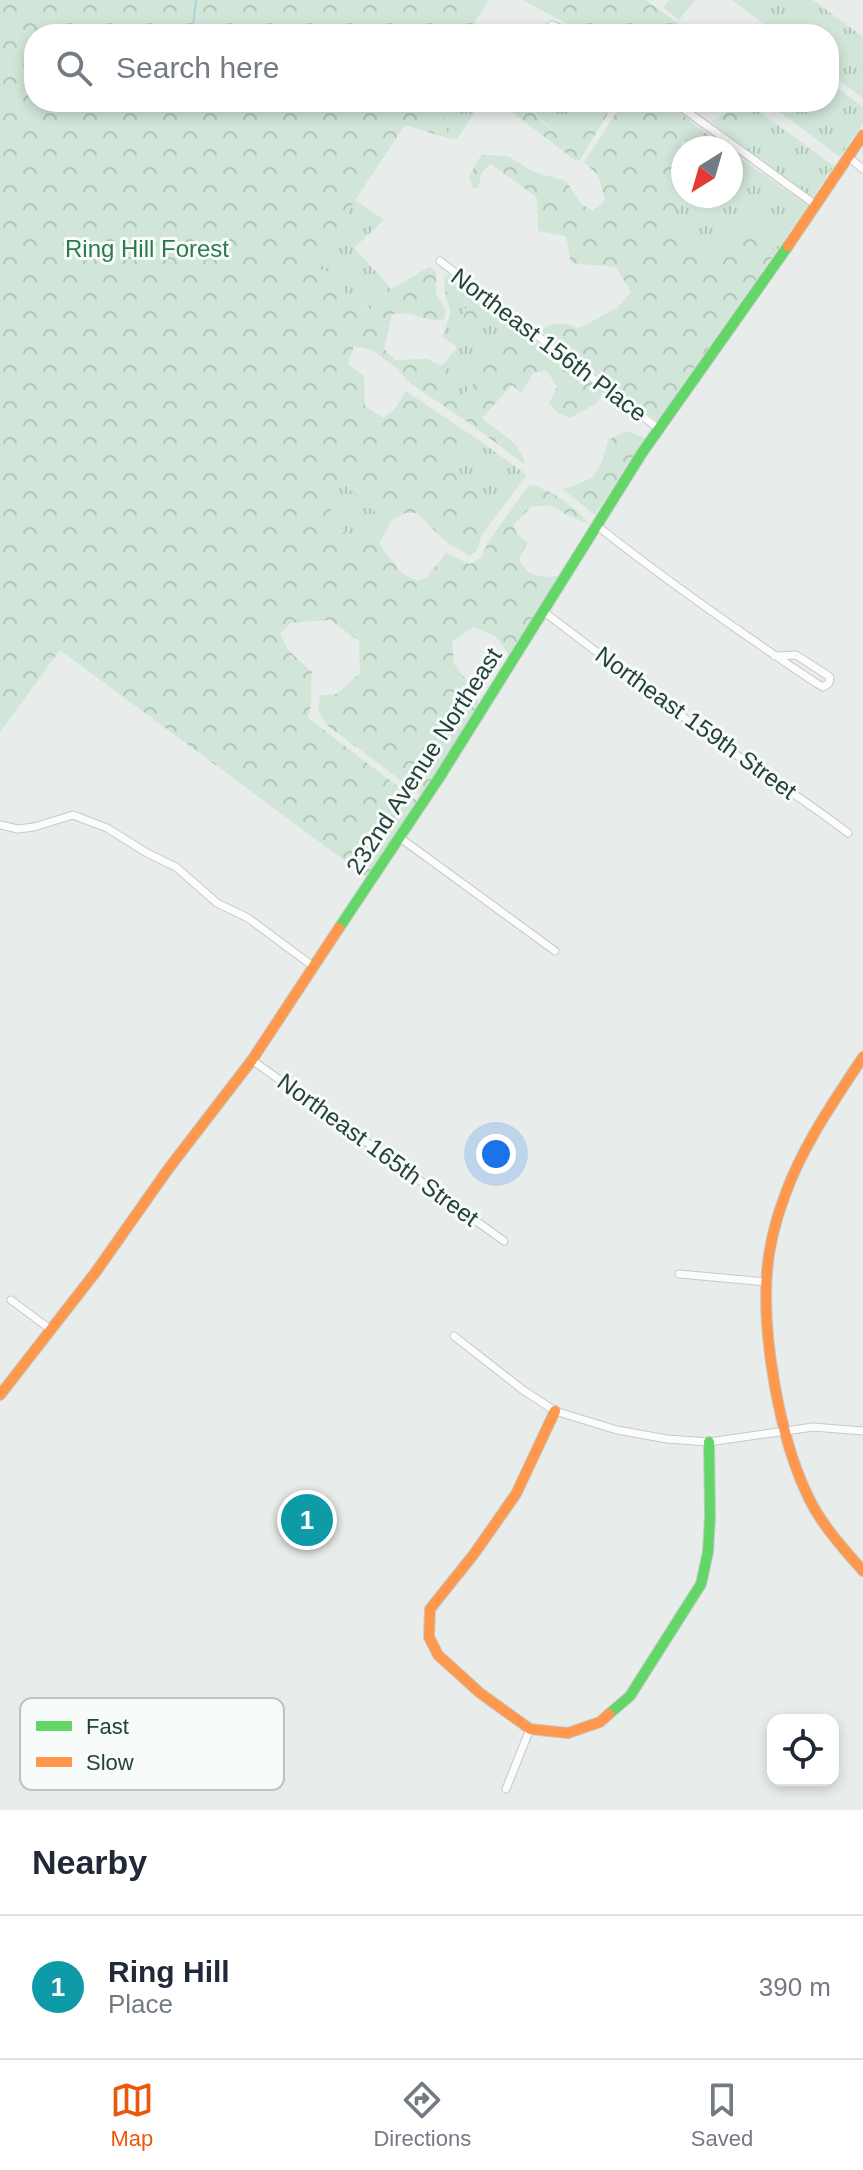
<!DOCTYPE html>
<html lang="en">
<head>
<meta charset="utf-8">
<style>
	:root { --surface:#fff; --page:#f2f2f3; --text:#1f2937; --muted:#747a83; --line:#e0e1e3; --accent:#ea580c }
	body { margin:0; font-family:Helvetica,sans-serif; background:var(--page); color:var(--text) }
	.controls { position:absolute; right:24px; bottom:24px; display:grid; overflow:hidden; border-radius:16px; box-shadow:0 4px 12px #0003 }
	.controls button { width:72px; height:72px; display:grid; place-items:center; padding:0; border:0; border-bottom:2px solid var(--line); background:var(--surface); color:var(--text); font:40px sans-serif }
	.compass { position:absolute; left:671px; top:136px; width:72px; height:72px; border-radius:50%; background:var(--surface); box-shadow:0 4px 12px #0003; rotate:217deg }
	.you { position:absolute; left:496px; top:1154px; width:28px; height:28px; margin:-20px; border:6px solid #fff; border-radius:50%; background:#1a73e8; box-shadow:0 0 0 12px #1a73e833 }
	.badge { display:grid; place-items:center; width:52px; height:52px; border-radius:50%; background:var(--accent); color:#fff; font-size:26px; font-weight:700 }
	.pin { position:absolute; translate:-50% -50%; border:4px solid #fff; box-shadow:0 2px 8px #0006 }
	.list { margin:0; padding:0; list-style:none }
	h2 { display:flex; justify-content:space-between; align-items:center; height:104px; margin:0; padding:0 32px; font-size:34px }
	h2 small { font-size:26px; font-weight:400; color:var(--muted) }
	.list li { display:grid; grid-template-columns:52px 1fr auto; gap:24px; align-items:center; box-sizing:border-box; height:144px; padding:0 32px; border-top:2px solid var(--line) }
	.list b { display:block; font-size:30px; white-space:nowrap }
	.list p { margin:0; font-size:26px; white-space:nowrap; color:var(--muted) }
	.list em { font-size:26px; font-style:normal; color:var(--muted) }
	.icon { flex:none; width:44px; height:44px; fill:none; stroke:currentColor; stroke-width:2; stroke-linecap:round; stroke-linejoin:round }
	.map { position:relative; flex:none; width:863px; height:1810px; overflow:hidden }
	.search { position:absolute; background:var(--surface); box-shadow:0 4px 12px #0003; left:24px; right:24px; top:24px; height:88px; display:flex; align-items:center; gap:20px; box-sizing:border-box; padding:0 28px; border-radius:32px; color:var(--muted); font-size:30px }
	.sheet { height:248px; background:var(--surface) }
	nav { display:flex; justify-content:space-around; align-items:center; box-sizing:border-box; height:112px; border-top:2px solid var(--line); background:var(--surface); font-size:22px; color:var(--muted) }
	nav a { display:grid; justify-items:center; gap:4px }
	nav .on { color:var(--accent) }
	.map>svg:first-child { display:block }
	.grass { fill:url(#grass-tufts) }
	.forest { fill:url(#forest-crowns) }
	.park { fill:#d1e6d8 }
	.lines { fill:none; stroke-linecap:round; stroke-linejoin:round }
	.stream { stroke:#a9d4db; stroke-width:2 }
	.street-casing { stroke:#c5cac8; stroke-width:9 }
	.fast-casing { stroke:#c3cbc8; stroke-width:12 }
	.slow-casing { stroke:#c3cbc8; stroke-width:12 }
	.street { stroke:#fcfcfc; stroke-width:7 }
	.fast { stroke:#63d668; stroke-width:10 }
	.slow { stroke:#ff974d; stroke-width:10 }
	.labels { text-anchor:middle; stroke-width:6; stroke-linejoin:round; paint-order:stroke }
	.park-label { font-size:24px; fill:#2d7a4b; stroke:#f7fbf9 }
	.street-label { font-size:24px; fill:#24423a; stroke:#f7fbf9 }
	.key { fill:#f7fbf9; stroke:#b8c4c0; stroke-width:2 }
	.key-label { font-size:22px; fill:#24423a }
</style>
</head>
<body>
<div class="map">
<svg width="863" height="1810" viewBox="0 0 863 1810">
	<defs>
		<pattern id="grass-tufts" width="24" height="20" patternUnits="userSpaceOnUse" patternTransform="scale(2)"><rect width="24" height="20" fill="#d1e6d8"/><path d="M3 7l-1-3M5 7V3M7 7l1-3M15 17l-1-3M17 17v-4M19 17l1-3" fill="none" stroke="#b3c6ba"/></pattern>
		<pattern id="forest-crowns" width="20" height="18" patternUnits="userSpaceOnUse" patternTransform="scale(2)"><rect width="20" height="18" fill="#d1e6d8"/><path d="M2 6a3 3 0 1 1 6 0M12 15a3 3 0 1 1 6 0" fill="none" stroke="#b3c6ba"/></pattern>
	</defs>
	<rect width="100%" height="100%" fill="#e8edeb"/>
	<!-- grass -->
	<g class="grass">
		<polygon points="732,0 813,0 863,37 863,98 829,73 829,34 777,34"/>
		<polygon points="829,82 863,107 863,123 840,157 766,102 829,102"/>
		<polygon points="440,102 482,102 457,139 448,138"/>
		<polygon points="524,102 608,102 604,110 560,137"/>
		<polygon points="754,108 834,166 812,198 731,138"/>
		<path d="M731 152 808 205 775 253 764 235 762 215 746 228 730 230 720 260C692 256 679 241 671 215L689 196H731Z"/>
		<polygon points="355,200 384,220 354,248 392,289 373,310 349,301 310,267"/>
		<path d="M443 286 445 291 459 296 467 305 460 330 493 318 507 328 504 341 474 357 477 380 462 397 449 391 442 366 457 347 442 336C455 305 450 315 443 286Z"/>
		<polygon points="480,441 527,475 491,522 477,509 456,472 467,453"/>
		<polygon points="345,485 372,510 391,521 379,544 342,531 331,513 331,492"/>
	</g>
	<!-- forest -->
	<g class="forest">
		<path d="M0 0H489L474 23 479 34H34V102H440L448 138 405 125 311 267 339 274 349 301 372 310 392 289 429 267 436 271V293L446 311 444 320C423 322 416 310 392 314L384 349 395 360 427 359 442 366 449 391 462 397 477 380 474 357 504 341 507 328 493 318 467 336 460 330 467 305 459 296 445 291 444 275 453 276 603 391 597 403 570 418 557 412 549 403 557 387 547 371 534 372 521 393 512 385 482 418 515 444 525 461 524 464 472 425 411 384 394 366 372 350 354 346 348 364 364 376 365 406 383 418 394 410 406 391 480 441 467 453 456 472 477 492V509L491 522 481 537 476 552 469 556 444 540 417 513H405L391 521 372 510 345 485 331 492V513L342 531 379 544 402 573 418 581 427 577 446 553 470 564 482 557 488 542 529 485C549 487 577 509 590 524L573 518 550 505 531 507 513 525 517 534 528 542 519 559C529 577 538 578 558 576L509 654 495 636 474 627 452 641 454 664 472 687 479 703 422 796 328 726 318 711 320 696 337 694 360 673 359 641 330 620 291 623 280 634 288 650 312 672C310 686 314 706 307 717L418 802 368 878 60 650 0 732Z"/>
		<polygon points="523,0 646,0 686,29 688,34 586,34"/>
		<polygon points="499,102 524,102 534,114 560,137 604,110 608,102 615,102 580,160 576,161"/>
		<path d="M623 102H666L725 148H701L696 143 682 141 680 152 683 155V196H689L671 215C679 241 692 256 720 260L730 230 746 228 755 213 762 215 764 235 775 253 657 421 542 331C553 320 566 324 579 328L617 308 631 292 616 267 571 263 566 236 538 231 537 198 491 164 482 172 478 188H473L469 177 481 155 508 156 534 172 566 181 582 205 594 211 605 200 598 175 584 162Z"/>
		<polygon points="737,102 746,102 754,108 731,138 711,122 729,111"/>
		<path d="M626 431 645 438 595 515 562 489C596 480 600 474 608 440Z"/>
	</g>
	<!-- park -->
	<polygon class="park" points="669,0 695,0 679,20 663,7"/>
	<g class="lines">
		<!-- stream -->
		<polyline class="stream" points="192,34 196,0"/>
		<!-- street casing -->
		<g class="street-casing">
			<g id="street">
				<polyline points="541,34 552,25 573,34"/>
				<polyline points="674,102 816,205"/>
				<polyline points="848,157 863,169"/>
				<polyline points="440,261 659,429"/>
				<path d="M596 525C667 581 741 633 816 683L823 687 829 683 830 677 796 655 775 656"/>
				<path d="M544 612C600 654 655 697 712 738 757 770 804 799 848 833"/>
				<polyline points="0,825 18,829 34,827 73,815 107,828 147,853 176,867 217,903 248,918 314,967"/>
				<polyline points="399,837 555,951"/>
				<polyline points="252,1060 504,1241"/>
				<polyline points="679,1274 766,1282"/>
				<polyline points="11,1300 50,1329"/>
				<polyline points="454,1336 523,1390 555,1411 617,1430 667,1439 709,1442 813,1427 863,1431"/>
				<polyline points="506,1789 530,1729"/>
			</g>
		</g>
		<!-- fast casing -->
		<g class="fast-casing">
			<g id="fast">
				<polyline points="339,928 439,778 642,453 788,246"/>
				<polyline points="609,1714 630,1696 701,1584 708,1552 710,1517 709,1442"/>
			</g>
		</g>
		<!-- slow casing -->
		<g class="slow-casing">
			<g id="slow">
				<polyline points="788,246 863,135"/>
				<path d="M863 1057C834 1101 803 1145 785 1195 776 1219 769 1245 767 1272 762 1335 779 1434 806 1492 819 1522 842 1547 863 1571"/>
				<polyline points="0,1395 95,1273 169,1168 252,1060 339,928"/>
				<polyline points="555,1411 516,1494 474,1554 430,1609 429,1637 438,1655 480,1693 530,1729 568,1733 600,1722 609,1714"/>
			</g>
		</g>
		<!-- street -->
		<use href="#street" class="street"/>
		<!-- fast -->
		<use href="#fast" class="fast"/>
		<!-- slow -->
		<use href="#slow" class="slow"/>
	</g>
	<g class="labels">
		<!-- park labels -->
		<g class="park-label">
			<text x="147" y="257">Ring Hill Forest</text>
		</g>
		<!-- street labels -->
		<g class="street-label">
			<text transform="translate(549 345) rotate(37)" y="8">Northeast 156th Place</text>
			<text transform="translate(696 723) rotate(36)" y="8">Northeast 159th Street</text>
			<text transform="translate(424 761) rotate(-57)" y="8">232nd Avenue Northeast</text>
			<text transform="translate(378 1150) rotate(36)" y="8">Northeast 165th Street</text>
		</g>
	</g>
	<!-- legend -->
	<rect x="20" y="1698" width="264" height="92" rx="12" class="key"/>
	<rect x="36" y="1721" width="36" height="10" fill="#63d668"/>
	<rect x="36" y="1757" width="36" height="10" fill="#ff974d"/>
	<g class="key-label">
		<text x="86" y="1734">Fast</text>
		<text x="86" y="1770">Slow</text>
	</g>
</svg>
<div class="controls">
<button><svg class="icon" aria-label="locate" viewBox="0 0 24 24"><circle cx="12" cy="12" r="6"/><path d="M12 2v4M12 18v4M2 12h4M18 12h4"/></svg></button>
</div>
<svg class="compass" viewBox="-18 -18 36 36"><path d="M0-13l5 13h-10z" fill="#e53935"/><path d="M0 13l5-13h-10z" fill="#747a83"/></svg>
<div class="you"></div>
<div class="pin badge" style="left:307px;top:1520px;background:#0f9aa8">1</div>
<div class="search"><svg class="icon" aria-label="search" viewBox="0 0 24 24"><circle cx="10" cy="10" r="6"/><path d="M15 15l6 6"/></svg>Search here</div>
</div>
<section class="sheet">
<h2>Nearby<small></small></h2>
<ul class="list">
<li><span class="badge" style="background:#0f9aa8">1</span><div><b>Ring Hill</b><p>Place</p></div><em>390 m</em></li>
</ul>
</section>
<nav>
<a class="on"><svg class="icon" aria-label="map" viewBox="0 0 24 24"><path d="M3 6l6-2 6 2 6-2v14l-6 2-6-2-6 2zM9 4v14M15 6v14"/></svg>Map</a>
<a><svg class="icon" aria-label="directions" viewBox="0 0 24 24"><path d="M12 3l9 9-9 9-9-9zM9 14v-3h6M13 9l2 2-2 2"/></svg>Directions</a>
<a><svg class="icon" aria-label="saved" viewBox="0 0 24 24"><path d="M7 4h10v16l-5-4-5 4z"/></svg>Saved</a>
</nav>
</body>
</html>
